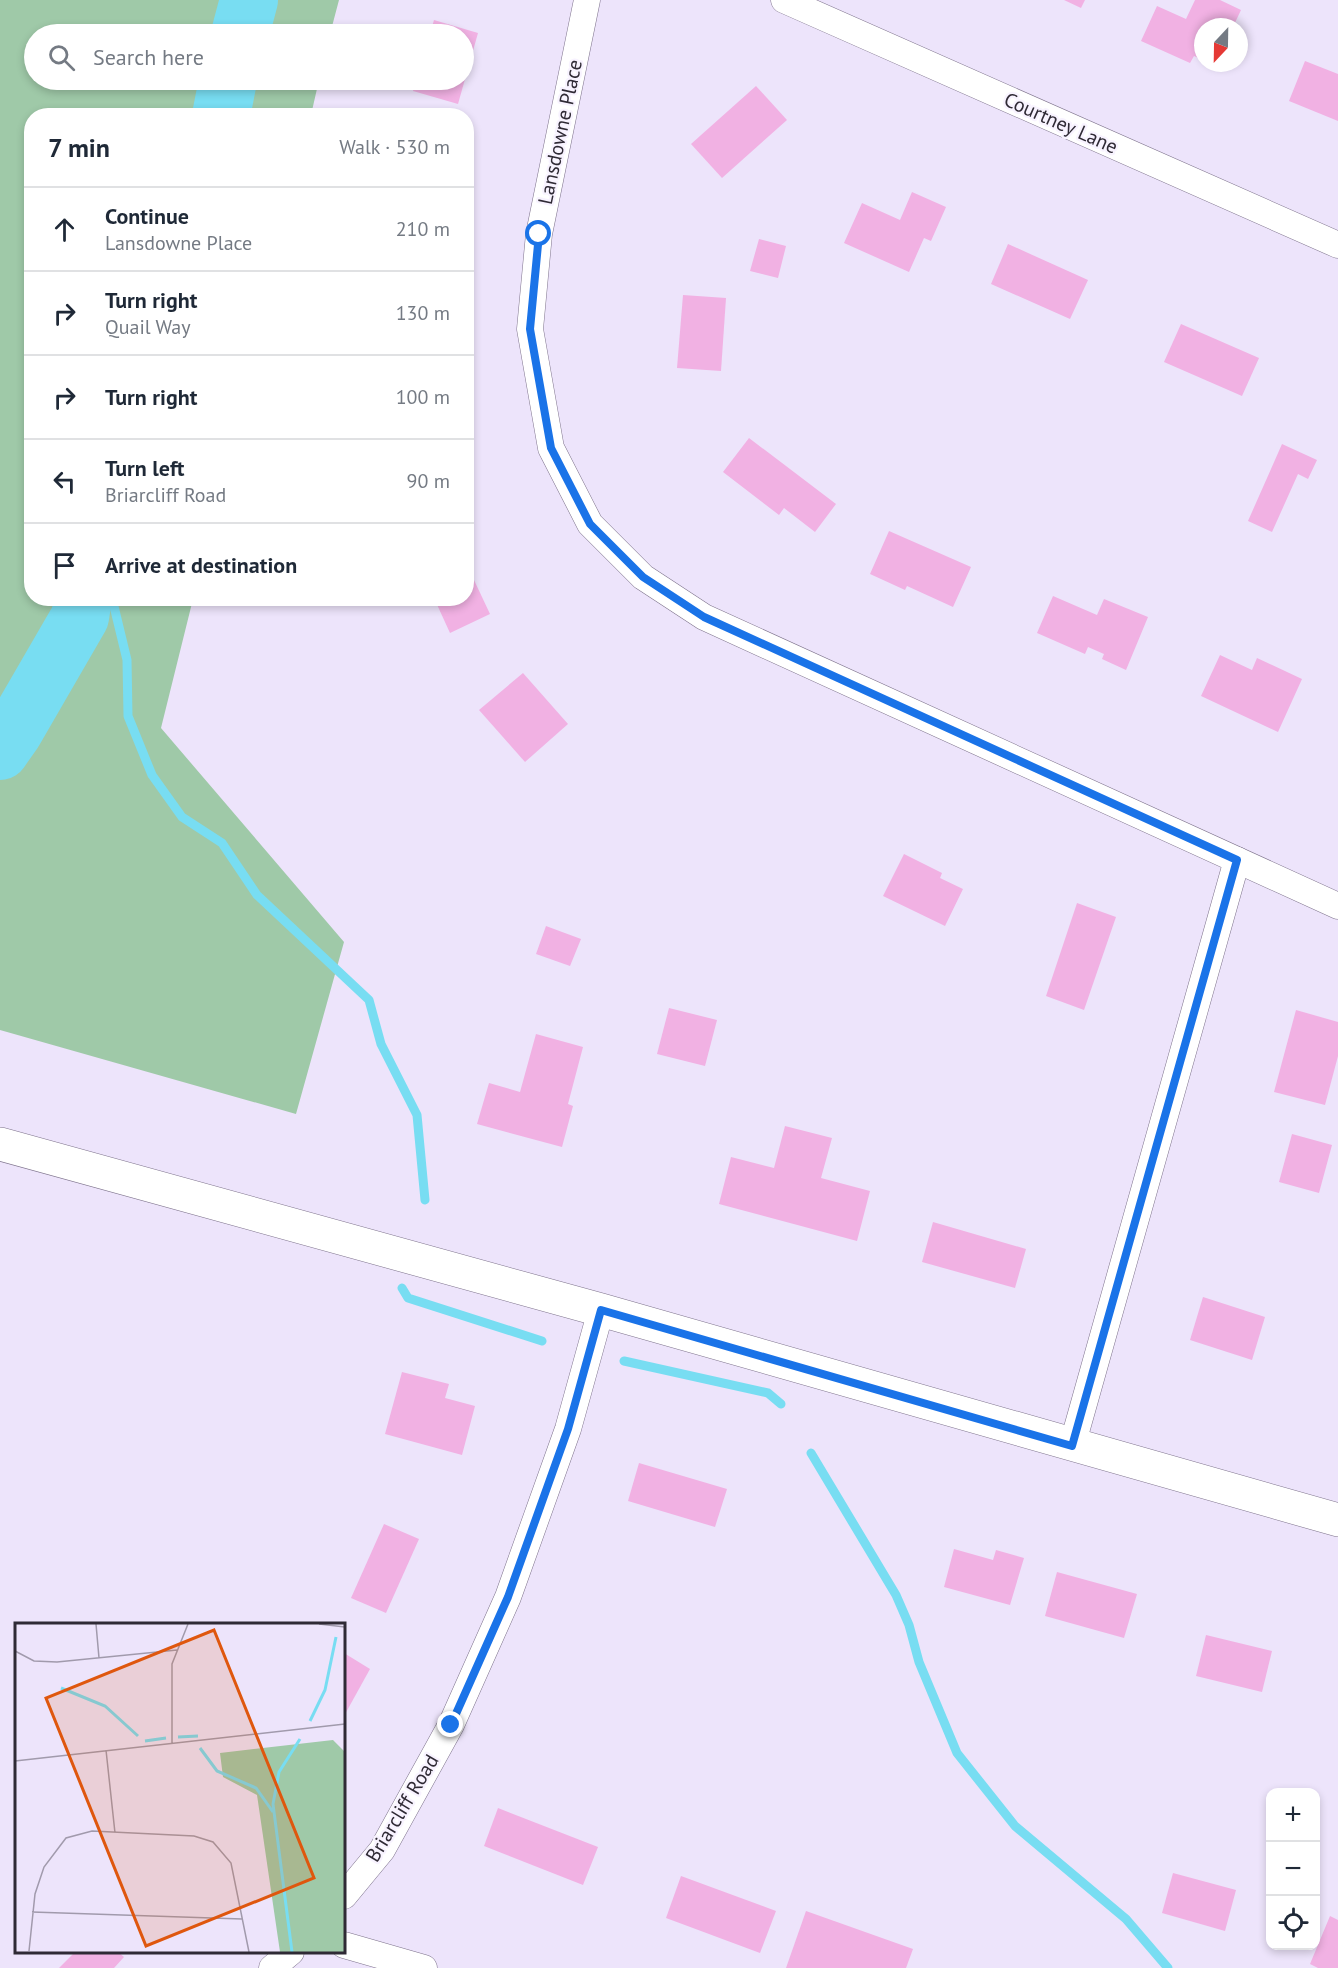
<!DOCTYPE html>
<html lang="en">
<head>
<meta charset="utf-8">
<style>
	:root { --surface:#fff; --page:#f2f2f3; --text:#1f2937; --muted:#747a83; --line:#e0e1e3 }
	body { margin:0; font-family:"PT Sans",sans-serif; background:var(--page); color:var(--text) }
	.controls { position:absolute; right:18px; bottom:18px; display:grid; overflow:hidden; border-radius:12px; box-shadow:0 3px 9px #0003 }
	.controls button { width:54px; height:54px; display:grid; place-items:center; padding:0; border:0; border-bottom:2px solid var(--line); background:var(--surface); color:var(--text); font:30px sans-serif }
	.compass { position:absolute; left:1194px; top:18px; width:54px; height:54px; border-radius:50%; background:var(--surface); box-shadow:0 3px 9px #0003; rotate:202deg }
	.stop { position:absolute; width:18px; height:18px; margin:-14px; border:4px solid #1a73e8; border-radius:50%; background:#fff }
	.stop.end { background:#1a73e8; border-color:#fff; box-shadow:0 2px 6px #0008 }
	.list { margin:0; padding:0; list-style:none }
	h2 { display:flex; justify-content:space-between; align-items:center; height:78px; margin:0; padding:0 24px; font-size:26px }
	h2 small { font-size:20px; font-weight:400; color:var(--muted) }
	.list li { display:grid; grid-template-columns:39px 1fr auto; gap:18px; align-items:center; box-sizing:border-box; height:84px; padding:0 24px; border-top:2px solid var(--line) }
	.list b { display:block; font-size:22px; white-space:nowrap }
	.list p { margin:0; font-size:20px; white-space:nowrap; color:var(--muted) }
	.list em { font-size:20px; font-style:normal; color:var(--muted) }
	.icon { flex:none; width:33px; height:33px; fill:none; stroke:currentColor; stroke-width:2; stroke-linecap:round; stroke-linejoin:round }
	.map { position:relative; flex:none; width:1338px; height:1968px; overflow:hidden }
	.search { position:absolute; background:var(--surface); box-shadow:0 3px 9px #0003; left:24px; top:24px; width:450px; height:66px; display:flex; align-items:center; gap:15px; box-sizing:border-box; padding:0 21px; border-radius:33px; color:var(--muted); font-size:22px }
	.panel { position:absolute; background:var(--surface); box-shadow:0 3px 9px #0003; left:24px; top:108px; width:450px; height:498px; border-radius:24px }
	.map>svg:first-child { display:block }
	.green { fill:#9fc9a8 }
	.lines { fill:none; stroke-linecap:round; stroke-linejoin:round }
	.stream { stroke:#78ddf2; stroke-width:9 }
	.river { stroke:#78ddf2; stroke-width:58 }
	.building { fill:#f1b1e3 }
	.street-casing { stroke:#7e738c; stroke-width:27 }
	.secondary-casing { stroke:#7e738c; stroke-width:34 }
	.street { stroke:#fff; stroke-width:26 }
	.secondary { stroke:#fff; stroke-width:33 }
	.route { stroke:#1a73e8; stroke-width:8 }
	.labels { text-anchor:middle; stroke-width:4.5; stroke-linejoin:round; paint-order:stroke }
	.street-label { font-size:20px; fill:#2f2a35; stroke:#f8f3ff }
	.inset-river { fill:none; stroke:#78ddf2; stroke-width:3 }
	.inset-road { fill:none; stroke:#a19aac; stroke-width:1.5 }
	.view { fill:#df570e; fill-opacity:0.15; stroke:#df570e; stroke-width:3 }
	.inset-edge { fill:none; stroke:#2f2a35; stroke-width:3 }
</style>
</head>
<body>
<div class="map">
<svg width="1338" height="1968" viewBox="0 0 1338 1968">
	<rect width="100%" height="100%" fill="#ede4fb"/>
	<!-- green -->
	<polygon class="green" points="0,0 339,0 330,34 34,34 34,80 319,80 311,115 32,116 32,598 193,599 161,728 344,942 296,1114 0,1030"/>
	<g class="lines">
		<!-- stream -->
		<g class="stream">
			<polyline points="112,598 127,660 128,716 152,775 182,817 222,843 257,895 369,1000 381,1044 417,1115 425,1200"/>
			<polyline points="402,1288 408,1298 542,1341"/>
			<polyline points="624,1361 768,1393 781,1404"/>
			<polyline points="811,1453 896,1595 909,1625 919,1662 957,1753 1015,1826 1126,1919 1168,1968"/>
		</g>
		<!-- river -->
		<g class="river">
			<polyline points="240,34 249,0"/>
			<polyline points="221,116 228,80"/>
			<polyline points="0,751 14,731 80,617 83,598"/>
		</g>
	</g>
	<!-- building -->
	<g class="building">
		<polygon points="1064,0 1085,0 1081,8"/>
		<polygon points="1195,0 1220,0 1241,10 1233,27 1203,27 1203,60 1194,56 1190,63 1141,41 1157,6 1186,19"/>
		<polygon points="434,20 478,33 458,104 413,91 416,80 464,80 464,34 430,34"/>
		<polygon points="1305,61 1338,74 1338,121 1289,101"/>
		<polygon points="756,86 787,120 722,178 691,144"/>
		<polygon points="912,192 946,207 931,241 924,238 909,272 844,243 862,203 900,220"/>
		<polygon points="759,239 786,246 778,278 750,271"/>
		<polygon points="1008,244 1088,280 1070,319 991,284"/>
		<polygon points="683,295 726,298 721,371 677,368"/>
		<polygon points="1181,324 1259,358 1242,396 1164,362"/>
		<polygon points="749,438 836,504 815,532 784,508 779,515 723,472"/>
		<polygon points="1282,444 1317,460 1308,479 1298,474 1272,532 1248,521"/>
		<polygon points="889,531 971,567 953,607 907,586 905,590 870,574"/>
		<polygon points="466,563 490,614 450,633 434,598 466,598"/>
		<polygon points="1053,596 1097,615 1104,599 1148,617 1126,670 1102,659 1104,654 1088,647 1085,654 1037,633"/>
		<polygon points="1220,655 1252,670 1257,658 1302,679 1278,732 1201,696"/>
		<polygon points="523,673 568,724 525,762 479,710"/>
		<polygon points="904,854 942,873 940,878 963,889 945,926 883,896"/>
		<polygon points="1077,903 1116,917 1084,1010 1046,996"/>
		<polygon points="546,926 581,939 570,966 536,954"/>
		<polygon points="669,1008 717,1020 705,1066 657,1054"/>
		<polygon points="1296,1010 1338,1022 1338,1056 1325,1105 1274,1092"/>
		<polygon points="536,1034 583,1047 568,1104 573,1106 562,1147 477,1124 489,1083 520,1092"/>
		<polygon points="785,1126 832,1138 821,1178 870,1191 857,1241 719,1204 731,1157 774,1168"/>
		<polygon points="1292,1134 1332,1145 1319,1193 1279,1182"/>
		<polygon points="933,1222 1026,1249 1015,1288 922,1262"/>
		<polygon points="1203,1297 1265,1317 1252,1360 1190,1340"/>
		<polygon points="402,1372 449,1384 445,1398 475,1406 462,1455 385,1434"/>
		<polygon points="639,1463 727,1489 715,1527 628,1501"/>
		<polygon points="384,1524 419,1539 386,1613 351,1598"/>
		<polygon points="954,1549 993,1560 996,1550 1024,1558 1010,1605 944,1587"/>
		<polygon points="1057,1572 1137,1594 1124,1638 1045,1616"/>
		<polygon points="1206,1635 1272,1651 1262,1692 1196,1676"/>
		<polygon points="344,1653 370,1669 344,1716"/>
		<polygon points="498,1808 598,1847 583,1885 484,1846"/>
		<polygon points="1173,1873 1236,1890 1225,1931 1162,1913"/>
		<polygon points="681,1876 776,1911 760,1953 666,1918"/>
		<polygon points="806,1911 913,1949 906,1968 786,1968"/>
		<polygon points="1330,1916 1338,1920 1338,1968 1318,1968 1310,1964"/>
		<polygon points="75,1952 118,1952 124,1957 114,1968 59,1968"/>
	</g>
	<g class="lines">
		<!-- street casing -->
		<g class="street-casing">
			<g id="street">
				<polyline points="587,0 539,234 530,329 551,448 590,524 643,577 704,617 1338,906"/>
				<polyline points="784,0 1338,245"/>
				<polyline points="1072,1446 1237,860"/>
				<polyline points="344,1896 382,1850 451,1725 508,1597 568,1429 601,1310"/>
				<polyline points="344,1945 424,1968"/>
				<polyline points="272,1968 291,1952"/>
			</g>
		</g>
		<!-- secondary casing -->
		<g class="secondary-casing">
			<polyline id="secondary" points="0,1144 601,1310 1338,1520"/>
		</g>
		<!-- street -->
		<use href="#street" class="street"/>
		<!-- secondary -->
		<use href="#secondary" class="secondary"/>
	</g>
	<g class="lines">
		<!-- route -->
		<polyline class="route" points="451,1725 508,1597 568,1429 601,1310 1072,1446 1237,860 704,617 643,577 590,524 551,448 530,329 539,234"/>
	</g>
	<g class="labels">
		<!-- street labels -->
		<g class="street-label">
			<text transform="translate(1061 123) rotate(24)" y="7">Courtney Lane</text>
			<text transform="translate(560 132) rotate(-78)" y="7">Lansdowne Place</text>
			<text transform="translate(402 1808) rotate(-59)" y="7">Briarcliff Road</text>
		</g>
	</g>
	<!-- overview -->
	<g transform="translate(15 1623)">
		<rect width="330" height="330" fill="#ede4fb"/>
		<path d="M318 117 330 129V329H265L242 172 208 154 205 130Z" fill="#9fc9a8"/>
		<path class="inset-river" d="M46 65 90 83 123 113M295 98 310 67 321 14M163 114 183 113M130 118 151 115M185 125 202 148 241 165 258 189M277 329 258 181 264 149 285 116"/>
		<path class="inset-road" d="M81 1 84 35M304 1 330 4M0 28 19 38 42 39 162 27M157 120V41L173 1M91 127 100 210M0 138 330 101M17 289 227 296M14 328 20 271 29 244 51 215 77 208 179 213 198 219 216 240 234 329"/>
		<path class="view" d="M199 7 299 255 131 323 31 75Z"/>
		<rect width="330" height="330" class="inset-edge"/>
	</g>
</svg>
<div class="controls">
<button>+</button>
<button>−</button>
<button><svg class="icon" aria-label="locate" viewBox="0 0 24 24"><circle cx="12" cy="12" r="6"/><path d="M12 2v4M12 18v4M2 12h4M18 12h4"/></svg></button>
</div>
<svg class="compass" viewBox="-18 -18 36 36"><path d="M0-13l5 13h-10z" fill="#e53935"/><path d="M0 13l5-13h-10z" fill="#747a83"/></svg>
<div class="stop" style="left:539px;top:234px"></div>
<div class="stop end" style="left:451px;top:1725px"></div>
<div class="search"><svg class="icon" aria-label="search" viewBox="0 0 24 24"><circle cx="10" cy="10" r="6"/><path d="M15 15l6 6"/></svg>Search here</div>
<section class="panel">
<h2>7 min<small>Walk · 530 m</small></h2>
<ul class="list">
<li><svg class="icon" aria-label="ahead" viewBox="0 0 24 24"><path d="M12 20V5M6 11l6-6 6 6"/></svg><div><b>Continue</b><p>Lansdowne Place</p></div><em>210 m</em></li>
<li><svg class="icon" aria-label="right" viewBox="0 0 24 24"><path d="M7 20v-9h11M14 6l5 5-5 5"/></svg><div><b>Turn right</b><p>Quail Way</p></div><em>130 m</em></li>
<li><svg class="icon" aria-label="right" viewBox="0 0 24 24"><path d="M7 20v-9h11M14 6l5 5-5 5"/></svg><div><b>Turn right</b></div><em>100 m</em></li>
<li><svg class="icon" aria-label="left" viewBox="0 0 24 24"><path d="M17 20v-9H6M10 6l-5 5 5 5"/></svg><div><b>Turn left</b><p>Briarcliff Road</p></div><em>90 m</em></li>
<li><svg class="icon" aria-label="arrive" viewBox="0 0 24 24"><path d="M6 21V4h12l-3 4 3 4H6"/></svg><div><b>Arrive at destination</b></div></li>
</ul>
</section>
</div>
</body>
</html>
